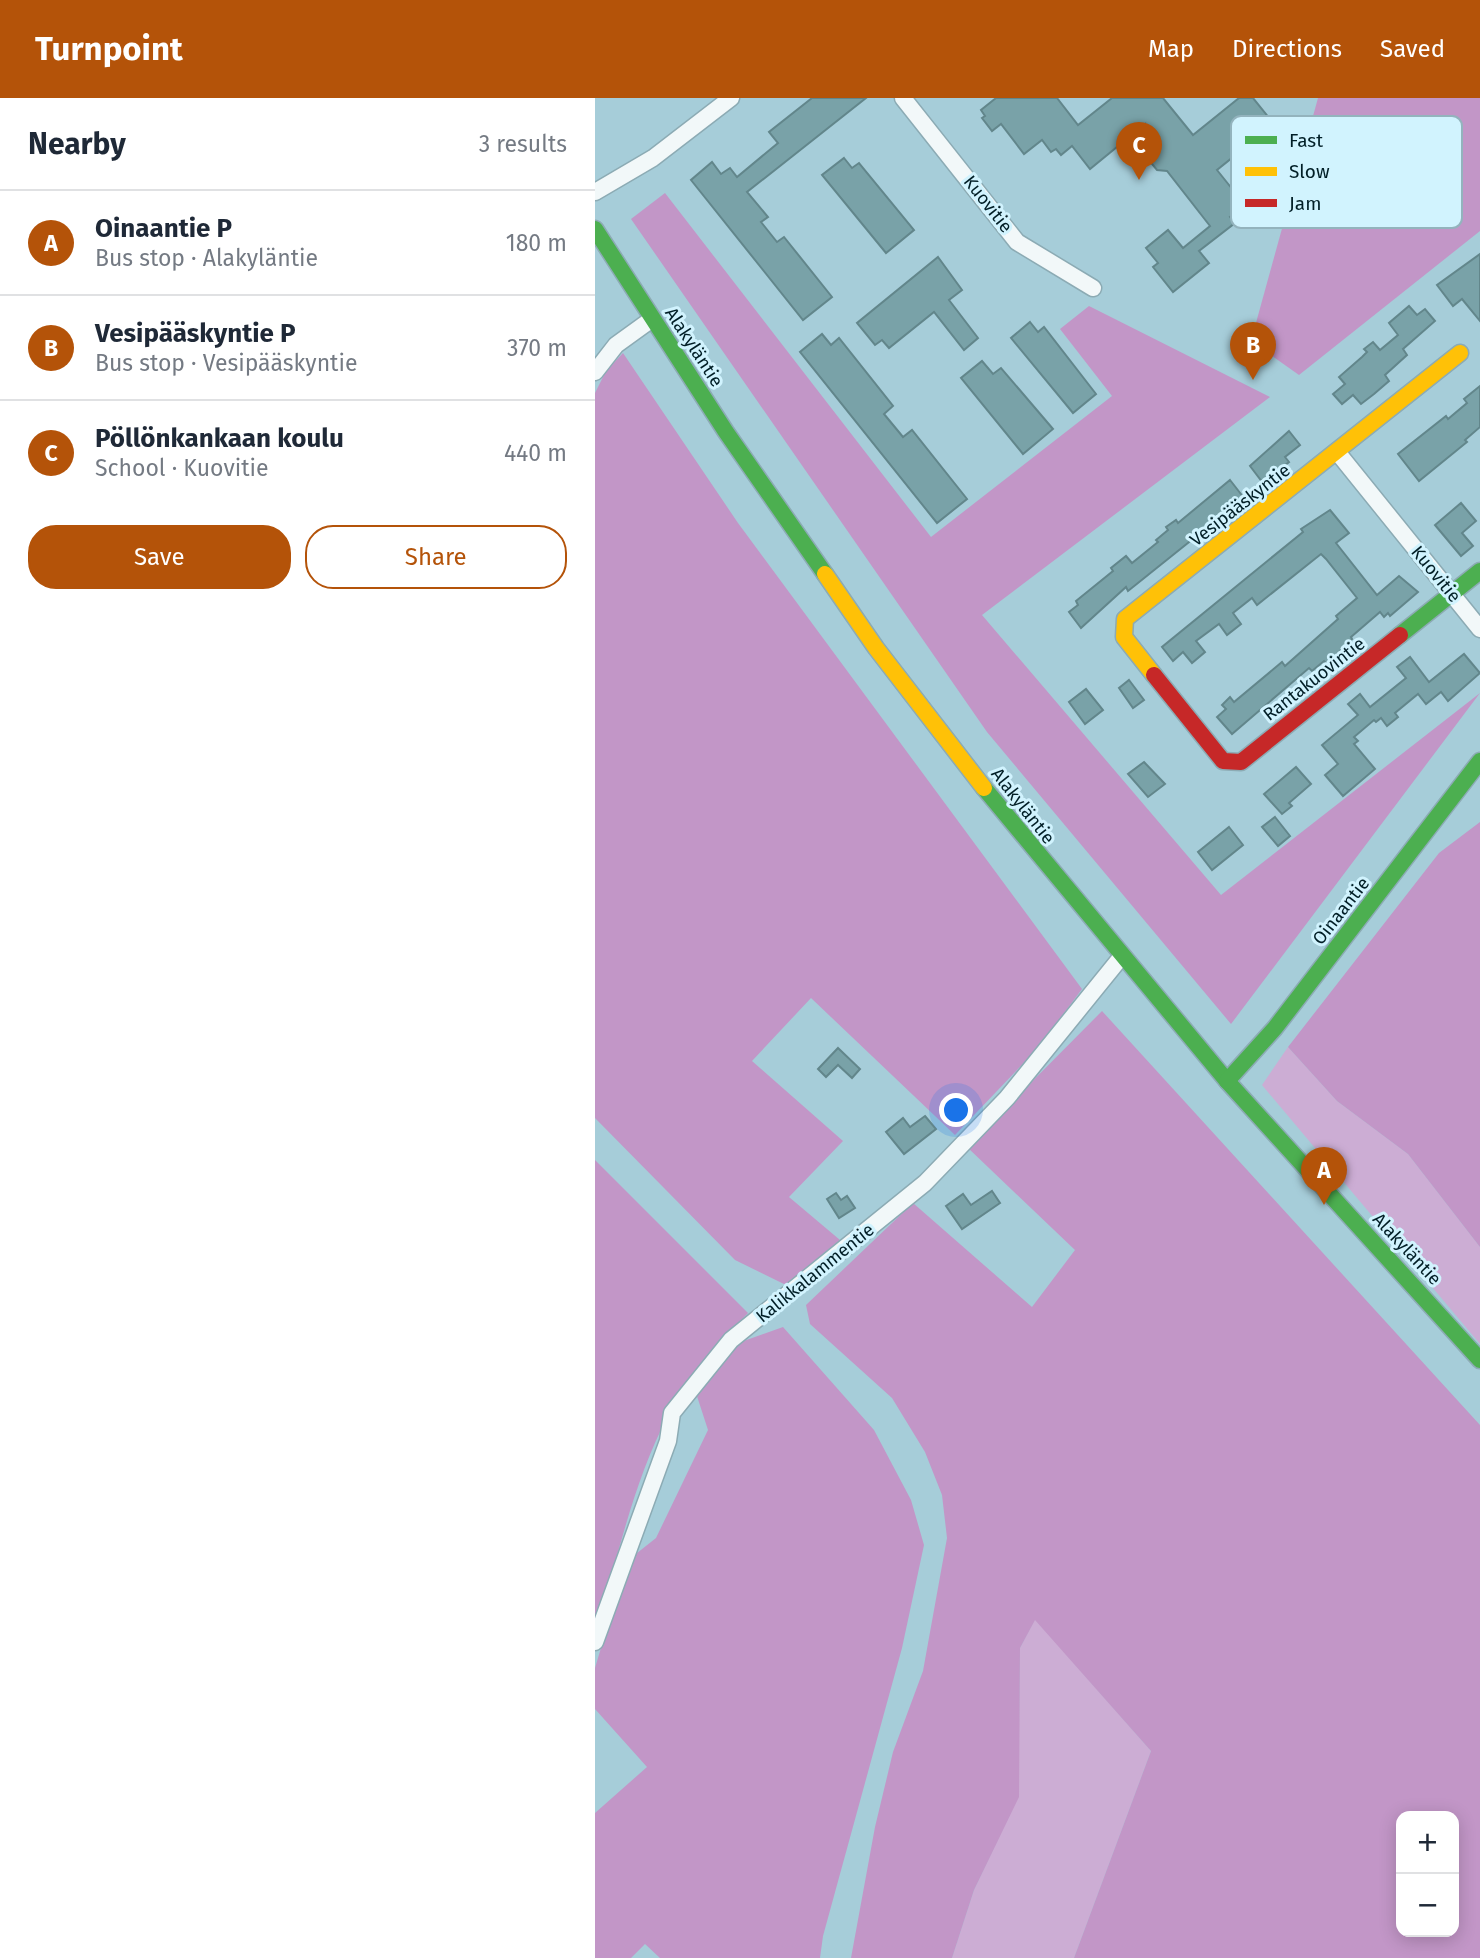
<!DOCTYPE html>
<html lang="en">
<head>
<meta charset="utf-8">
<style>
	:root { --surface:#fff; --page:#f6f6f7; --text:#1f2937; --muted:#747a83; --line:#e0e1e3; --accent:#b45309 }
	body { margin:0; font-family:"Fira Sans",sans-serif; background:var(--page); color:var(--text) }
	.controls { position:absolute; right:21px; bottom:21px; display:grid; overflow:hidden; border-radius:14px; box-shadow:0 4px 18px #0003 }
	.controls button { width:63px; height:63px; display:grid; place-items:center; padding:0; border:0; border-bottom:2px solid var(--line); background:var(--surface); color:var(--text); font:35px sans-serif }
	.you { position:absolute; left:362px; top:1013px; width:24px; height:24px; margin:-18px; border:5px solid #fff; border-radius:50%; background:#1a73e8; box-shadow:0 0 0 10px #1a73e833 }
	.badge { display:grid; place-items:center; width:46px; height:46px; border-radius:50%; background:var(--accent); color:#fff; font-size:23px; font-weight:700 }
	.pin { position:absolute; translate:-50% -58px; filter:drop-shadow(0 2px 4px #0008) }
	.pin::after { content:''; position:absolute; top:37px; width:24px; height:21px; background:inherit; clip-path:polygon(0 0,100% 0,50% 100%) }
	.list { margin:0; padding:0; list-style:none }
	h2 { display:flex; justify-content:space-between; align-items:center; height:91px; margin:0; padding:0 28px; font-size:30px }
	h2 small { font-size:23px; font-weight:400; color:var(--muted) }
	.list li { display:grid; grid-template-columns:46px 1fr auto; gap:21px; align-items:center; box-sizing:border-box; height:105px; padding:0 28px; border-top:2px solid var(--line) }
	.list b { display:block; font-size:26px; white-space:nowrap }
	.list p { margin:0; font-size:23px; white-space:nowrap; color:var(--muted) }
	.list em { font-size:23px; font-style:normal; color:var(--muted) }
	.actions { display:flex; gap:14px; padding:21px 28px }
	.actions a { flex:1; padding:16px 0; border:2px solid var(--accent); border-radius:28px; text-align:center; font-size:24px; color:var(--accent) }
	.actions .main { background:var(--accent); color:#fff }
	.map { position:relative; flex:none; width:885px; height:1860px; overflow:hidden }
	header { display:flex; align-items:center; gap:42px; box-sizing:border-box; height:98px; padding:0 35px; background:var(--accent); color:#fff }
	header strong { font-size:33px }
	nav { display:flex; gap:38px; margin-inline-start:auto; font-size:24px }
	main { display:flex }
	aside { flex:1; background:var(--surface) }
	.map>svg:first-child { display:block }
	.green { fill:#ccadd4 }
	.forest { fill:#c296c7; fill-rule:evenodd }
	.building { fill:#79a2a8; stroke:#62868b; stroke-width:2 }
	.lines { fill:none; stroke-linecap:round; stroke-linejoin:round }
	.street-casing { stroke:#8cabb4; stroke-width:19 }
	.fast-casing { stroke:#8cabb4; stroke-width:19 }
	.slow-casing { stroke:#8cabb4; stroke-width:19 }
	.jam-casing { stroke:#8cabb4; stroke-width:19 }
	.street { stroke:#f2f8f9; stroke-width:16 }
	.fast { stroke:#4caf50; stroke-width:16 }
	.slow { stroke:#ffc107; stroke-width:16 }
	.jam { stroke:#c62828; stroke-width:16 }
	.labels { text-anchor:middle; stroke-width:6; stroke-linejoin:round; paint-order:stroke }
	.street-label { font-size:18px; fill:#011e26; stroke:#d1f3fe }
	.key { fill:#d1f3fe; stroke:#93b3bd; stroke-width:2 }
	.key-label { font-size:19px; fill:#011e26 }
</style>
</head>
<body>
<header>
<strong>Turnpoint</strong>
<nav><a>Map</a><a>Directions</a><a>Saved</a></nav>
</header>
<main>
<aside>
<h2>Nearby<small>3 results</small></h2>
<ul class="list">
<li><span class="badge">A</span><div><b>Oinaantie P</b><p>Bus stop · Alakyläntie</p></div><em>180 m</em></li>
<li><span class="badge">B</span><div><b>Vesipääskyntie P</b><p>Bus stop · Vesipääskyntie</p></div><em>370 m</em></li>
<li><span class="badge">C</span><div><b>Pöllönkankaan koulu</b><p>School · Kuovitie</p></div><em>440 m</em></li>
</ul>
<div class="actions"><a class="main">Save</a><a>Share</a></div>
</aside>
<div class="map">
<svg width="885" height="1860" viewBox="0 0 885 1860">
	<rect width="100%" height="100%" fill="#a6cdd9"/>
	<!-- green -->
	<g class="green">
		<polygon points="693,949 742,1003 813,1056 885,1149 885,1246 667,987"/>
		<polygon points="440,1521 556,1653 479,1860 357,1860 379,1792 423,1699 425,1550"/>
	</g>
	<!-- forest -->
	<g class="forest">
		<polygon points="723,0 885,0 885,133 704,277 656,243"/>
		<polygon points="70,95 336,439 517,298 465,231 494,208 675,299 387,517 626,797 885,595 636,926 392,634 36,121"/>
		<polygon points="28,255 143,425 487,891 443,950 360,1037 216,900 157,963 248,1043 194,1099 245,1142 193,1188 140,1162 0,1020 0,295 11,273"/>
		<polygon points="885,724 885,1149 813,1056 742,1003 693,949 844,755"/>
		<path d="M507 913 885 1327V1860H479L556 1653 440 1522 425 1550 424 1699 379 1792 357 1860H256L280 1729 298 1654 328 1573 352 1440 347 1397 330 1354 297 1300 215 1226 211 1207 318 1105 437 1209 480 1152 372 1049ZM806 1718H859V1834H806Z"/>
		<path d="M0 1062 153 1215C124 1245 94 1279 74 1316 38 1383 22 1463 0 1535Z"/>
		<polygon points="188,1229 279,1332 316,1402 329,1447 307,1550 228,1838 225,1860 65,1860 50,1846 36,1860 0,1860 0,1715 52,1669 0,1611 0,1570 32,1463 61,1440 113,1332 100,1292 143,1245"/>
	</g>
	<!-- building -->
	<g class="building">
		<polygon points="217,0 271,0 152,94 173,119 166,124 182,144 189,139 237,199 208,222 96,82 117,64 126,76 135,70 142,79 183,45 174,34"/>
		<polygon points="401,0 462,0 483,27 517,0 568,0 598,37 644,0 658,0 679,26 622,72 650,107 635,119 640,125 604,153 614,165 578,194 558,169 563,165 551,150 573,132 588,150 615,128 572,73 562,72 548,55 550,26 495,71 477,48 466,57 461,51 456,54 447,42 429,56 406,26 397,33 387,20 390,18 386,12"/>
		<polygon points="249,60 257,70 264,65 319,132 291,155 227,77"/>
		<polygon points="885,156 885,223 867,201 858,208 842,187"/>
		<polygon points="343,159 367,192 354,202 383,240 369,252 339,214 294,250 287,242 280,247 262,225"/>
		<polygon points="814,208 822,217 830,211 840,223 808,251 812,257 790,277 794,283 779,296 766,306 758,297 747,306 738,296 750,286 744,279 767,259 772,254 769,251 778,244 785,252 803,237 794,225"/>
		<polygon points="435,224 443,234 449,229 501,296 478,315 416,240"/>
		<polygon points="227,236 236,247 244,240 298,308 289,316 308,339 317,332 372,401 342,425 205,254"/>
		<polygon points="387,263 398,276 406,270 458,331 428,356 366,280"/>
		<polygon points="885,288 885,329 870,342 872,344 824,383 803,356 851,318 853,321 872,305 869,301"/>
		<polygon points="694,333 705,347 690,359 694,364 668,385 655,368"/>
		<polygon points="635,382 649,400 533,493 531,489 486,530 474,514 483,507 481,503 518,473 516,470 531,458 537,465 563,444 561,442 573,432 571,429 581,422 583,425"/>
		<polygon points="866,405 881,423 867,435 878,448 866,458 840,427"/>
		<polygon points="735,412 754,435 741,445 782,497 804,478 823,494 795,518 793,515 789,519 785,514 756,539 757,541 732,566 729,563 717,573 714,570 637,636 622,619 631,611 627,607 635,599 639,604 687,564 690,568 743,521 741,518 762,500 731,461 726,456 662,507 657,500 638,515 646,526 632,537 624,526 601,543 610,554 597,565 588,554 578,563 567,549 708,434 706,431"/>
		<polygon points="869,556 885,575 853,603 846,594 831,606 823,596 800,615 803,619 792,628 786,620 781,624 779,622 759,639 763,643 759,646 780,671 748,698 730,677 743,666 727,647 763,617 753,606 765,596 775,609 811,580 802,569 815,559 834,584"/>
		<polygon points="534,582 549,602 538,610 524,590"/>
		<polygon points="491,591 508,612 490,626 474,604"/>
		<polygon points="549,664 570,686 553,699 533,676"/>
		<polygon points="701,669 716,686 694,705 697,708 687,716 669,696"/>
		<polygon points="680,719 695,738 683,748 667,729"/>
		<polygon points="634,729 648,747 617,772 603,754"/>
		<polygon points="243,950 265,971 257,980 243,967 231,979 223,971"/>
		<polygon points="330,1018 341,1031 309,1056 291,1034 308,1020 315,1029"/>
		<polygon points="397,1093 405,1105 367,1131 351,1108 368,1096 376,1107"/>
		<polygon points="241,1095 246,1102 252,1098 260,1110 244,1120 232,1101"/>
	</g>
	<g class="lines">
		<!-- street casing -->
		<g class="street-casing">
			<g id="street">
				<polyline points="308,0 422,144 498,190"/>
				<polyline points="0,94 58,60 136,0"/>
				<polyline points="0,274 21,247 57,221"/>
				<polyline points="743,355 885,531"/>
				<polyline points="0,1544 73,1343 77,1315 136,1242 330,1085 412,1000 527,858"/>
			</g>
		</g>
		<!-- fast casing -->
		<g class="fast-casing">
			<g id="fast">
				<polyline points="0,131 131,334 230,476"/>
				<polyline points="805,537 885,473"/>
				<polyline points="389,690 632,983 885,1262"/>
				<polyline points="632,983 680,930 885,663"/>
			</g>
		</g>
		<!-- slow casing -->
		<g class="slow-casing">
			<g id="slow">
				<polyline points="230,476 281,550 389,690"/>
				<polyline points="559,577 529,539 530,521 865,255"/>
			</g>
		</g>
		<!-- jam casing -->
		<g class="jam-casing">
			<polyline id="jam" points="559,577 628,663 646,664 805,537"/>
		</g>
		<!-- street -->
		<use href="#street" class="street"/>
		<!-- fast -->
		<use href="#fast" class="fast"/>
		<!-- slow -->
		<use href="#slow" class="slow"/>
		<!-- jam -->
		<use href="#jam" class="jam"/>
	</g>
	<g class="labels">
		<!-- street labels -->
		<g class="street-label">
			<text transform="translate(393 106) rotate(52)" y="6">Kuovitie</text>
			<text transform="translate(99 249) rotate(57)" y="6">Alakyläntie</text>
			<text transform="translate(645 407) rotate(-38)" y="6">Vesipääskyntie</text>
			<text transform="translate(841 476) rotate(51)" y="6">Kuovitie</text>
			<text transform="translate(719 581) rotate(-38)" y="6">Rantakuovintie</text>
			<text transform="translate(428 708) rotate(52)" y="6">Alakyläntie</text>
			<text transform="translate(746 813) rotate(-52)" y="6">Oinaantie</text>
			<text transform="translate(812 1151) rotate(47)" y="6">Alakyläntie</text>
			<text transform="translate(220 1175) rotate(-39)" y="6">Kalikkalammentie</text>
		</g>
	</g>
	<!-- legend -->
	<rect x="636" y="18" width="231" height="112" rx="10" class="key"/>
	<rect x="650" y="38" width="32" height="8" fill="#4caf50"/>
	<rect x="650" y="69" width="32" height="9" fill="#ffc107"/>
	<rect x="650" y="101" width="32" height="8" fill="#c62828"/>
	<g class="key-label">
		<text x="694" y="49">Fast</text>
		<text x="694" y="80">Slow</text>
		<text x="694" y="112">Jam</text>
	</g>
</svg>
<div class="controls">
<button>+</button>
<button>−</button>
</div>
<div class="you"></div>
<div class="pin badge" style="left:729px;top:1107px">A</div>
<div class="pin badge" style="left:658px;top:282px">B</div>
<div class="pin badge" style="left:544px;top:82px">C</div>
</div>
</main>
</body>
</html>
